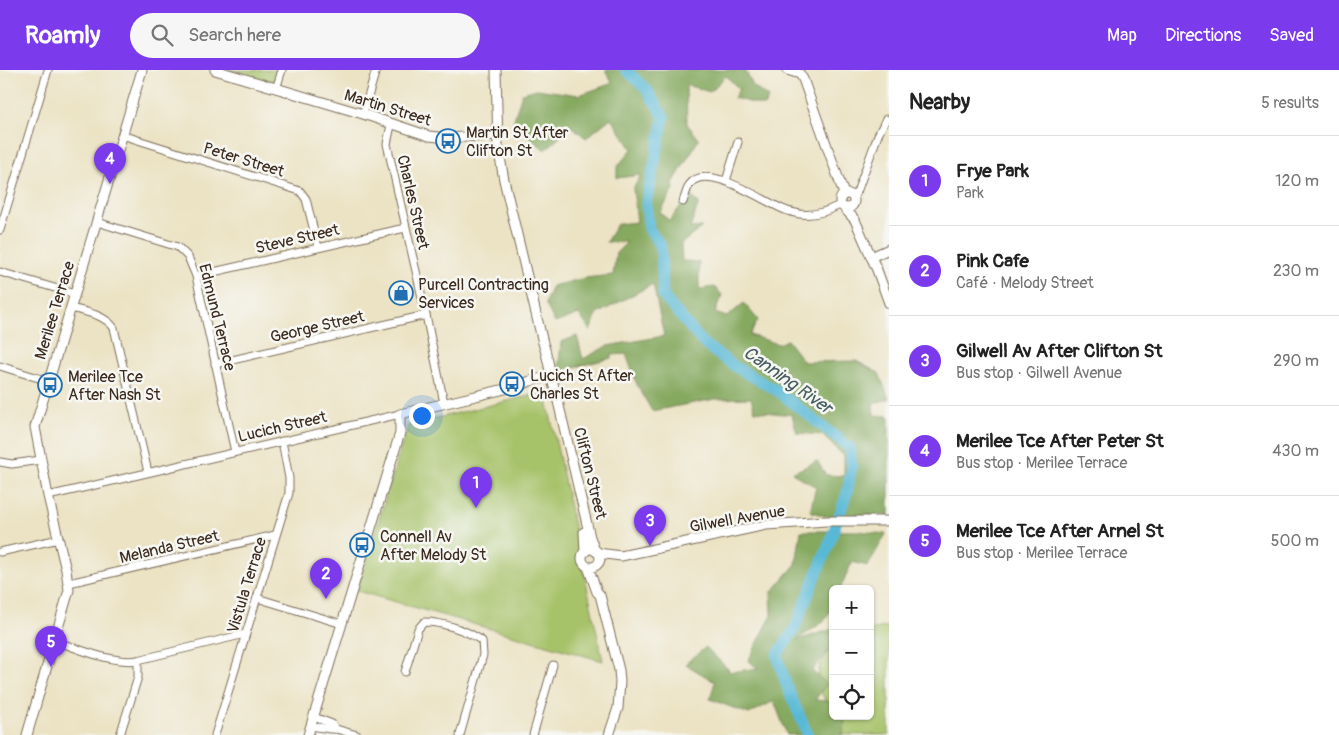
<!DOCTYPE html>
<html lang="en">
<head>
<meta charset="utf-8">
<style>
	:root { --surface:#fff; --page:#f6f6f6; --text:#222; --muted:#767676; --line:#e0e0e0; --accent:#7c3aed }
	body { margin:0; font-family:Pangolin,sans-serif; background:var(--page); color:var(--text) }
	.controls { position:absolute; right:15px; bottom:15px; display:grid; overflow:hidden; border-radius:8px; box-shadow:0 1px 4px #0004 }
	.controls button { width:45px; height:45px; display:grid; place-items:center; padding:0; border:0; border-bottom:1px solid var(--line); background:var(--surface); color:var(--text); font:25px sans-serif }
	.you { position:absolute; left:421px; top:345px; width:18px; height:18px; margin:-12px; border:4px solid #fff; border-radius:50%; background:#1a73e8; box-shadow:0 0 0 8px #1a73e833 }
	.badge { display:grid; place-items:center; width:32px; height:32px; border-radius:50%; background:var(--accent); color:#fff; font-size:16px; font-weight:700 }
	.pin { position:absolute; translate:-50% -41px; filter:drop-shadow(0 1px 2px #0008) }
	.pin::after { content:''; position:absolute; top:26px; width:18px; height:15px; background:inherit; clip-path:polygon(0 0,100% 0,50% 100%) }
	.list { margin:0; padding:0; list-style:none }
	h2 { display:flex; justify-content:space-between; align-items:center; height:65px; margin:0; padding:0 20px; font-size:21px }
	h2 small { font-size:16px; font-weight:400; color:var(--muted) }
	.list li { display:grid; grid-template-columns:32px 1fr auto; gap:15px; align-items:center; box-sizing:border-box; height:90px; padding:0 20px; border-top:1px solid var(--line) }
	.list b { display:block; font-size:19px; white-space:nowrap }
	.list p { margin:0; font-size:16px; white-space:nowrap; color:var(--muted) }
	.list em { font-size:16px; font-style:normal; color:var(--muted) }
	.icon { flex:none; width:28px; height:28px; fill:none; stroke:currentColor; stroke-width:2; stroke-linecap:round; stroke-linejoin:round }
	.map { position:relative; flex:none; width:889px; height:665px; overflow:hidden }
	header { display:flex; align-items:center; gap:30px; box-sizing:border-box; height:70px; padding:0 25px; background:var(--accent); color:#fff }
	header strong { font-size:24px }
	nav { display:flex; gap:28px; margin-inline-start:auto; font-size:18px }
	.search { width:350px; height:45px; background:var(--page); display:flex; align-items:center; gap:12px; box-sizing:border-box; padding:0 18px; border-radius:28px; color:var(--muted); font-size:19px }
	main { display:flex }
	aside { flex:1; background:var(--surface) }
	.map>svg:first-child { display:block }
	.green { fill:#a7c36a; stroke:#717644 }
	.forest { fill:#85a95e; stroke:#606a3e }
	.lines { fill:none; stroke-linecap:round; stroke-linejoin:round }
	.river { stroke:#59b9d7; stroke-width:11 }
	.street-casing { stroke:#796b58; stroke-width:9 }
	.secondary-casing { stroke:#796b58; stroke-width:11 }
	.street { stroke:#fff; stroke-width:7 }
	.secondary { stroke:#fff; stroke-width:9 }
	.labels { text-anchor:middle; stroke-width:5; stroke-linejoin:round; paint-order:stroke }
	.street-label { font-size:16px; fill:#3b2a1e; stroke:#f6f6f2 }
	.poi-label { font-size:16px; fill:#3b2a1e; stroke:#f6f6f2; text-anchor:start }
	.water-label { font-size:18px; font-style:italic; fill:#465c5f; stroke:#f6f6f2 }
</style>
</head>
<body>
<header>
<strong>Roamly</strong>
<div class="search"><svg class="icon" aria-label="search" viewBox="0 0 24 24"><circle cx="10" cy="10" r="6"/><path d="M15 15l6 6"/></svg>Search here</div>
<nav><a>Map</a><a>Directions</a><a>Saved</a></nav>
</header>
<main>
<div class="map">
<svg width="889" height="665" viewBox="0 0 889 665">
	<rect width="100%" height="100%" fill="#f6f6f2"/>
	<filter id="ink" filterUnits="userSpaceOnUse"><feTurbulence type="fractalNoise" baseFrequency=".02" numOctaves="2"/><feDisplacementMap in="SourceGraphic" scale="10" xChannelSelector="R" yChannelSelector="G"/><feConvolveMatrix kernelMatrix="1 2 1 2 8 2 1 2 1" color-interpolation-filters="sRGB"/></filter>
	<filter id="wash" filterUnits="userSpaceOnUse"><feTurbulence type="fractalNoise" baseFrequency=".0096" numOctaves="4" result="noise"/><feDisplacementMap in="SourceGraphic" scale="20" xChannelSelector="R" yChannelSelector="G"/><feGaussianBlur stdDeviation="1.12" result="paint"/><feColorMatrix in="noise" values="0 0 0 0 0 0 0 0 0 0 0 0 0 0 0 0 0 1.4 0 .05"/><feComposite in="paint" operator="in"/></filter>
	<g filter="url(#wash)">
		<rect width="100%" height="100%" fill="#ece3c4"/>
		<!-- green -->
		<g class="green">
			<polygon points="227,0 279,0 275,10 269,12"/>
			<polygon points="545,322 553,358 603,591 357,521 408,355"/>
			<path d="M889 556V665H842C834 648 815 619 819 600 820 591 827 583 833 576V646H870V560Z"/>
		</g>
		<!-- forest -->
		<g class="forest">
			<polygon points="605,0 745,0 753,16 768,28 764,36 734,28 739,19 726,6 710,22 686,15 687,54 699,69 673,113 674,119 660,143 670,151 689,124 699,133 690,158 702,157 681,174 682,191 699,192 699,219 715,217 722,225 715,243 727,247 744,233 758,250 750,265 778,274 787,270 804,292 856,291 879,303 889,329 873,333 874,345 889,346 889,445 824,446 810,441 816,417 792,403 817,391 826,405 844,406 844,386 822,365 797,363 792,345 755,341 751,328 715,329 652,341 637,315 626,284 612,285 612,288 558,301 561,272 577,266 583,289 607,276 664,266 653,214 597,244 590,261 579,244 555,253 545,233 552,216 585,208 613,205 616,183 627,172 606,172 617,154 637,152 633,119 641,105 617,108 617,97 632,79 611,48 586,68 572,57 545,80 513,53 522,23 537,19 579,25 613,13"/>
			<path d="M801 461H858L886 464 868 496 852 492 840 519H833C833 553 822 551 797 570L833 559V578L828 581 812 601 827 614 815 630 828 631 833 637V646H841L845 652 843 665H787L774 631 749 644 710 629 715 612 685 594 706 577 731 602 758 598 748 591 772 545 771 523 796 494Z"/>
		</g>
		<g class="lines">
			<!-- river -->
			<polyline class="river" points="626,0 647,20 664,47 646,133 649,159 661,176 663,226 705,275 737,298 776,320 850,378 852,396 847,423 829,474 794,560 777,585 787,617 808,665"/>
		</g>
	</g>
	<g filter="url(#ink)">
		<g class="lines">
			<!-- street casing -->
			<g class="street-casing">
				<g id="street">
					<polyline points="276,19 282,0"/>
					<polyline points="363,44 376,0"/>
					<polyline points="391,55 387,74 426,245 444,333"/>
					<polyline points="122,65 300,121 306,129 318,177"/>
					<polyline points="726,111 738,72"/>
					<polyline points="852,127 857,122 878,65 886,49"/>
					<path d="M683 132C685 126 687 118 690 114 707 91 766 133 785 140 790 142 795 143 800 144 815 146 827 141 840 135"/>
					<polyline points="97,152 178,177 188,187 196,206 235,382"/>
					<polyline points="0,160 48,0"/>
					<polyline points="0,202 75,224"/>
					<polyline points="196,206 405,158"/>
					<path d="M71 238C85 242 104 244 114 258L148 402"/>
					<polyline points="215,294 426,245"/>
					<polyline points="0,296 48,311"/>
					<polyline points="0,392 12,394 41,390"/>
					<polyline points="48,426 400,344"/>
					<polyline points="0,482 59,469"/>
					<polyline points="69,513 275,465"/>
					<polyline points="257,528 342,554"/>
					<path d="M55 571C80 579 112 594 138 590L245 564"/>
					<path d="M405 602 418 559 424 552C442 552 467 560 482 571L483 585 460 665"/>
					<polyline points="314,647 332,654 336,659"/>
					<polyline points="311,656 330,659 336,659 357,665"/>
					<polyline points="120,665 138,607 138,590"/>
					<polyline points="215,665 289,423 289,408 282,371"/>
					<polyline points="533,665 553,595"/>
				</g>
			</g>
			<!-- secondary casing -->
			<g class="secondary-casing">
				<g id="secondary">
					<polyline points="215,0 363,44 429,66 448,68 497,65"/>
					<path d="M496 0 498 76 504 110 543 273C549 290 550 307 556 323L590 467 595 481"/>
					<polyline points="787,0 800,4 803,9 844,124"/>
					<circle cx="847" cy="131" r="7"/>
					<polyline points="845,139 855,150 877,200 889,233"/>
					<polyline points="871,187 889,179"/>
					<polyline points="584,462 585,482"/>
					<circle cx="591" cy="488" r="9"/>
					<polyline points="598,483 621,486 766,455 827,451 889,451"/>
					<polyline points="588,497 597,522 600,525 619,600 620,612 618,638 609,665"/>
					<polyline points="27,665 69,520 66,500 48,426 35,357 142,0"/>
					<polyline points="308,665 400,363 400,344 522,315 530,311 551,306"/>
				</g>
			</g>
			<!-- street -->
			<use href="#street" class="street"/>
			<!-- secondary -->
			<use href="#secondary" class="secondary"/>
		</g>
	</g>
	<!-- icons -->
	<defs>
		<g id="bus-ring" transform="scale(1.25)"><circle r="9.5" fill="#f6f6f2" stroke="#1f6fb2" stroke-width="1.5"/><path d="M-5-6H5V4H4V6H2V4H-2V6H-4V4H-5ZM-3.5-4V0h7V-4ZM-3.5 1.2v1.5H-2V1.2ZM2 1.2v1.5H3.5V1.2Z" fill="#1f6fb2"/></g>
		<g id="shop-ring" transform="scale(1.25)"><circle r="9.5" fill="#f6f6f2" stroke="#1f6fb2" stroke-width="1.5"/><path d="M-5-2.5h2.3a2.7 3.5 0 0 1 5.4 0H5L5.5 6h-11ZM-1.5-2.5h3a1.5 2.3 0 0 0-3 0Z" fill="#1f6fb2"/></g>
	</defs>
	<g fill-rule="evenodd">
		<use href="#bus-ring" x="448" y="71"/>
		<use href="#shop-ring" x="401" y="223"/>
		<use href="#bus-ring" x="512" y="314"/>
		<use href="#bus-ring" x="50" y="315"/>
		<use href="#bus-ring" x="362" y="475"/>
	</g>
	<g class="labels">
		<!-- street labels -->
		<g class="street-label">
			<text transform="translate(388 37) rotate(17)" y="6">Martin Street</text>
			<text transform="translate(244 89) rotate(17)" y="6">Peter Street</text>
			<text transform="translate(414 132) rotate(77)" y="6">Charles Street</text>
			<text transform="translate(297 168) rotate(-13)" y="6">Steve Street</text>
			<text transform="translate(54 240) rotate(-73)" y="6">Merilee Terrace</text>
			<text transform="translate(218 247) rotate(76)" y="6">Edmund Terrace</text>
			<text transform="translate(317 256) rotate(-13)" y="6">George Street</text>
			<text transform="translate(282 356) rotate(-13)" y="6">Lucich Street</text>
			<text transform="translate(591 403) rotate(76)" y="6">Clifton Street</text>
			<text transform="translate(737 448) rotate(-10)" y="6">Gilwell Avenue</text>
			<text transform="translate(169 476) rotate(-13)" y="6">Melanda Street</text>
			<text transform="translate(246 515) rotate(-73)" y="6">Vistula Terrace</text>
		</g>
		<!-- poi labels -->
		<g class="poi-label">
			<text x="466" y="68">Martin St After<tspan x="466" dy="18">Clifton St</tspan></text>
			<text x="418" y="220">Purcell Contracting<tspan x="418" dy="18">Services</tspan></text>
			<text x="530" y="311">Lucich St After<tspan x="530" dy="18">Charles St</tspan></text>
			<text x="68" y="312">Merilee Tce<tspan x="68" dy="18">After Nash St</tspan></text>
			<text x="380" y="472">Connell Av<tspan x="380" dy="18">After Melody St</tspan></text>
		</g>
		<!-- water labels -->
		<g class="water-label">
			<text transform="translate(788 310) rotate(35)" y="6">Canning River</text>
		</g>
	</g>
</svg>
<div class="controls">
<button>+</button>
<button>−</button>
<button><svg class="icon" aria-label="locate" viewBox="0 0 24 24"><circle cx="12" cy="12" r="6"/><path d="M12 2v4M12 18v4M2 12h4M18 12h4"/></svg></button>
</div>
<div class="you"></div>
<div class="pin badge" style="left:476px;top:438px">1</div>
<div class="pin badge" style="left:326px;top:529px">2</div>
<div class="pin badge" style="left:650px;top:476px">3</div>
<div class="pin badge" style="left:110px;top:114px">4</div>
<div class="pin badge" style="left:51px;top:597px">5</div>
</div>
<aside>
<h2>Nearby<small>5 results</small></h2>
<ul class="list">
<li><span class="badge">1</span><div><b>Frye Park</b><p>Park</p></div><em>120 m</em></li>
<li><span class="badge">2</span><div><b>Pink Cafe</b><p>Café · Melody Street</p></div><em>230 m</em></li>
<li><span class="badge">3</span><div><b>Gilwell Av After Clifton St</b><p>Bus stop · Gilwell Avenue</p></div><em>290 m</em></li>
<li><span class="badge">4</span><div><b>Merilee Tce After Peter St</b><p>Bus stop · Merilee Terrace</p></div><em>430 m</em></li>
<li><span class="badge">5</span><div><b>Merilee Tce After Arnel St</b><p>Bus stop · Merilee Terrace</p></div><em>500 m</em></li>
</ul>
</aside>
</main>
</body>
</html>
